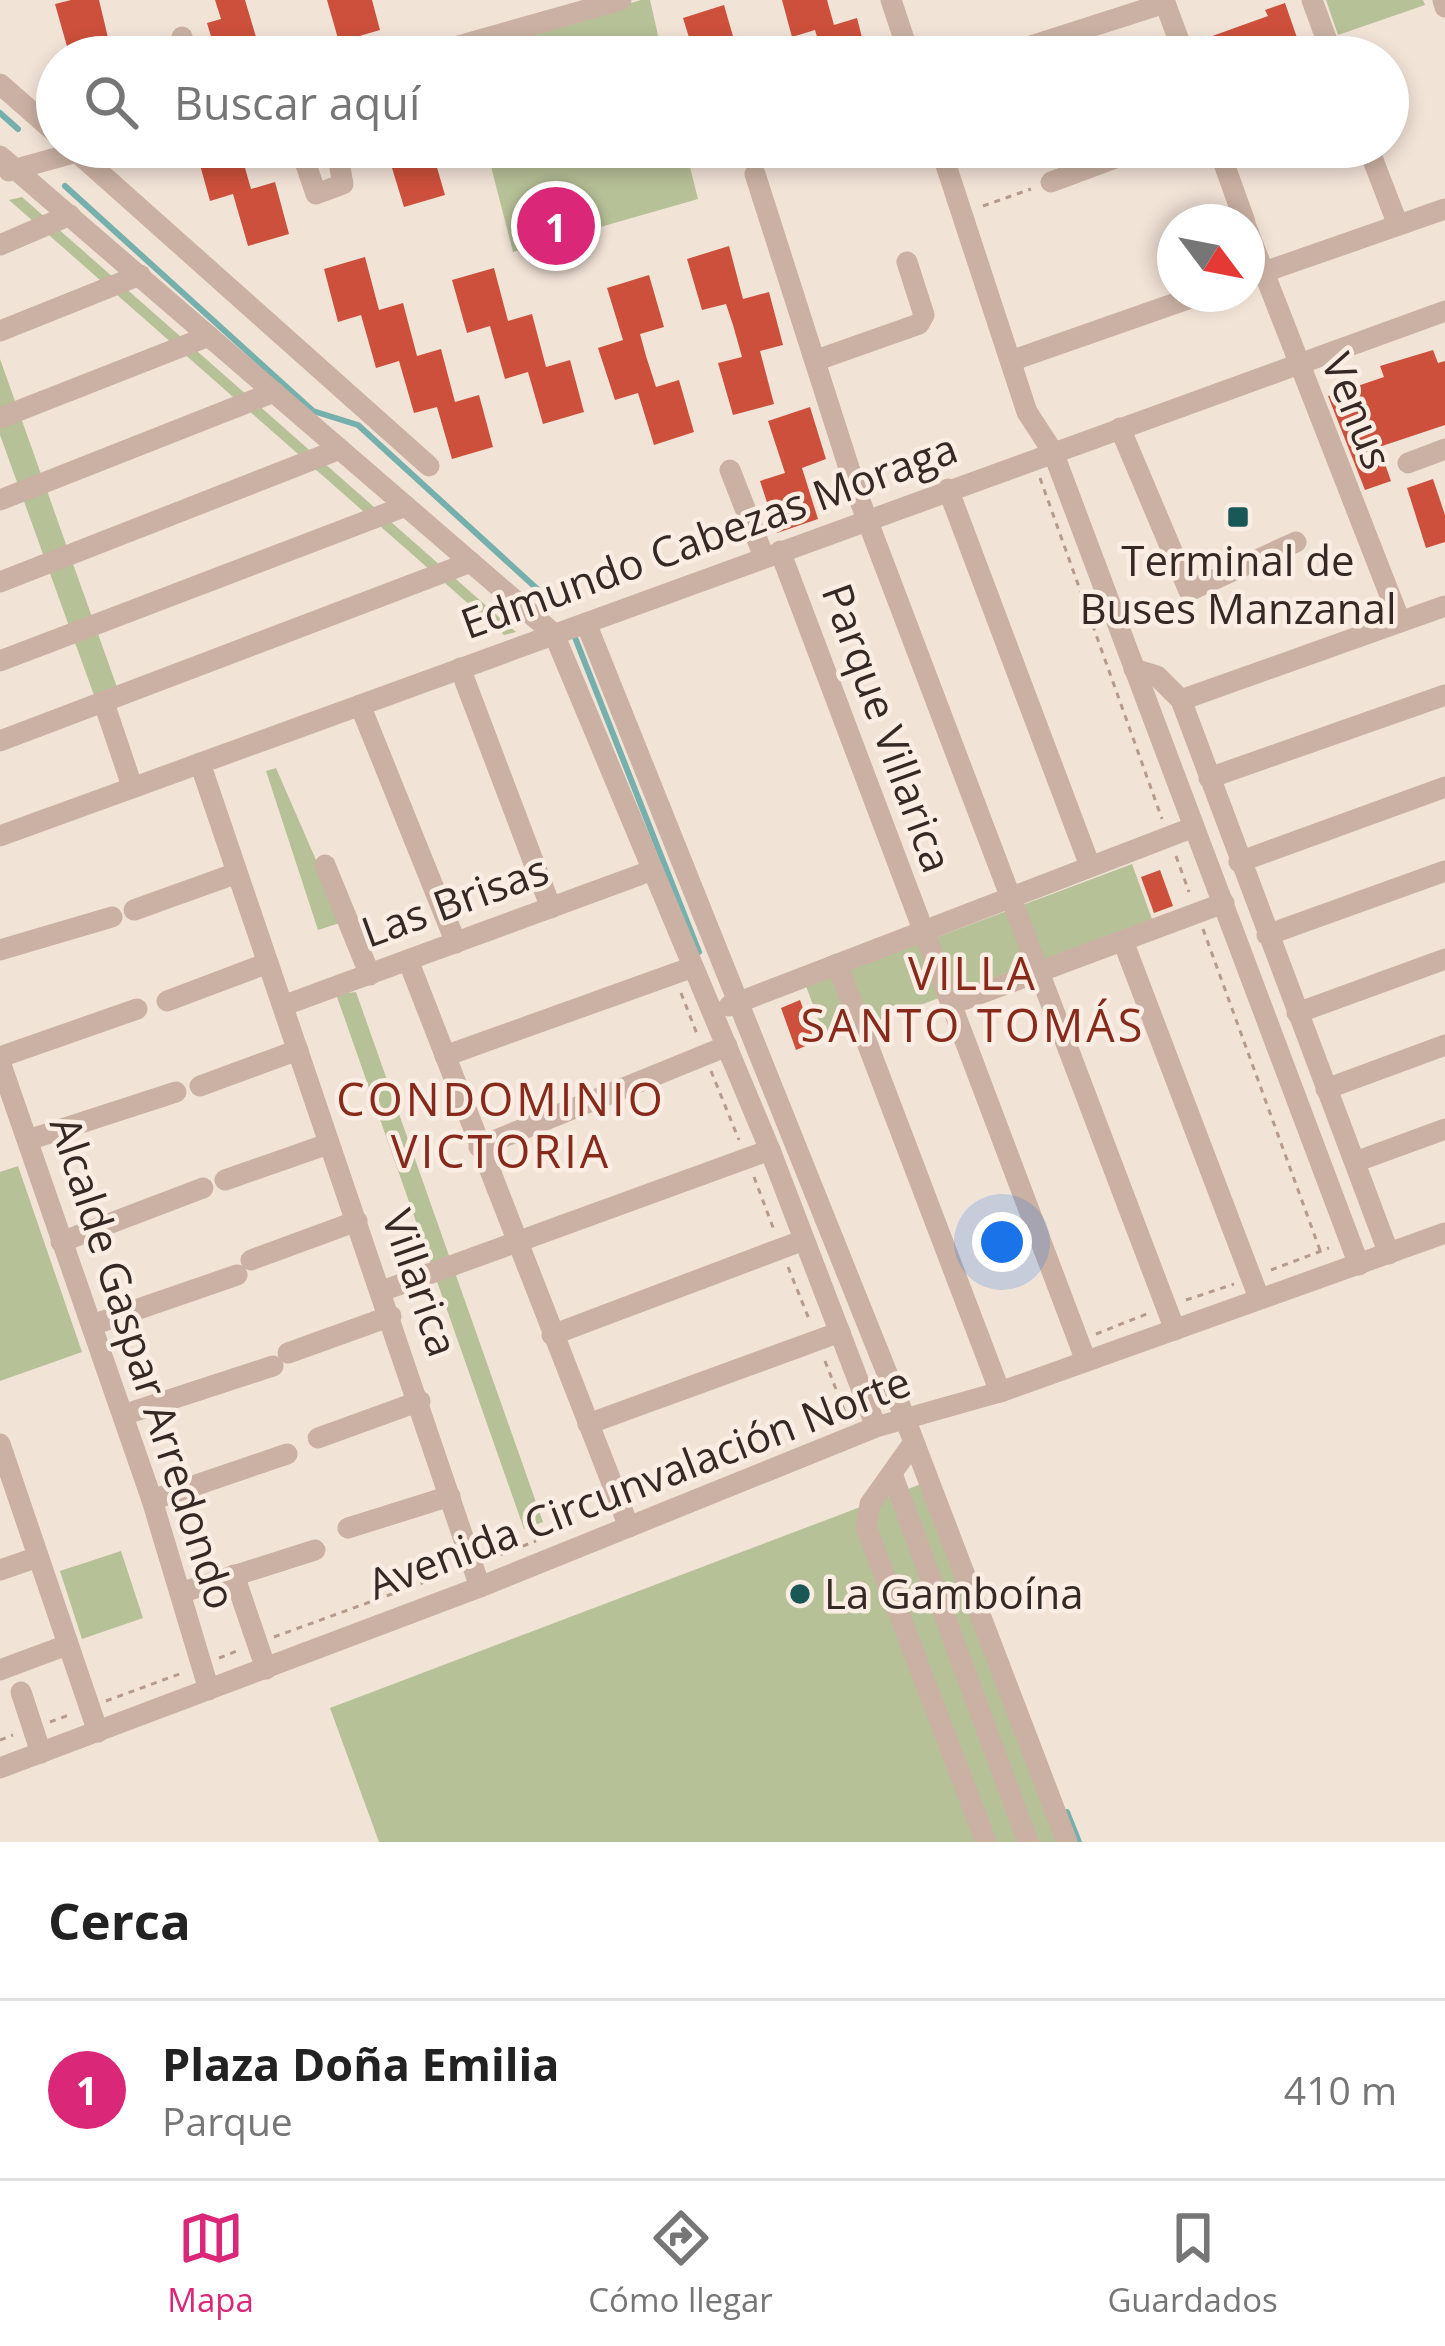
<!DOCTYPE html>
<html lang="es">
<head>
<meta charset="utf-8">
<style>
	:root { --surface:#fff; --page:#f2f2f2; --text:#222; --muted:#767676; --line:#e0e0e0; --accent:#db2777 }
	body { margin:0; font-family:"Open Sans",sans-serif; background:var(--page); color:var(--text) }
	.compass { position:absolute; left:1157px; top:204px; width:108px; height:108px; border-radius:50%; background:var(--surface); box-shadow:0 6px 18px #0003; rotate:122deg }
	.you { position:absolute; left:1002px; top:1242px; width:42px; height:42px; margin:-30px; border:9px solid #fff; border-radius:50%; background:#1a73e8; box-shadow:0 0 0 18px #1a73e833 }
	.badge { display:grid; place-items:center; width:78px; height:78px; border-radius:50%; background:var(--accent); color:#fff; font-size:39px; font-weight:700 }
	.pin { position:absolute; translate:-50% -50%; border:6px solid #fff; box-shadow:0 3px 12px #0006 }
	.list { margin:0; padding:0; list-style:none }
	h2 { display:flex; justify-content:space-between; align-items:center; height:156px; margin:0; padding:0 48px; font-size:51px }
	h2 small { font-size:39px; font-weight:400; color:var(--muted) }
	.list li { display:grid; grid-template-columns:78px 1fr auto; gap:36px; align-items:center; box-sizing:border-box; height:180px; padding:0 48px; border-top:3px solid var(--line) }
	.list b { display:block; font-size:45px; white-space:nowrap }
	.list p { margin:0; font-size:39px; white-space:nowrap; color:var(--muted) }
	.list em { font-size:39px; font-style:normal; color:var(--muted) }
	.icon { flex:none; width:66px; height:66px; fill:none; stroke:currentColor; stroke-width:2; stroke-linecap:round; stroke-linejoin:round }
	.map { position:relative; flex:none; width:1445px; height:1842px; overflow:hidden }
	.search { position:absolute; background:var(--surface); box-shadow:0 6px 18px #0003; left:36px; right:36px; top:36px; height:132px; display:flex; align-items:center; gap:30px; box-sizing:border-box; padding:0 42px; border-radius:66px; color:var(--muted); font-size:45px }
	.sheet { height:336px; background:var(--surface) }
	nav { display:flex; justify-content:space-around; align-items:center; box-sizing:border-box; height:168px; border-top:3px solid var(--line); background:var(--surface); font-size:33px; color:var(--muted) }
	nav a { display:grid; justify-items:center; gap:6px }
	nav .on { color:var(--accent) }
	.map>svg:first-child { display:block }
	.green { fill:#b7c197 }
	.lines { fill:none; stroke-linecap:round; stroke-linejoin:round }
	.stream { stroke:#75b0ad; stroke-width:6 }
	.building { fill:#cc503b }
	.path { stroke:#b69b8d; stroke-width:3; stroke-dasharray:6 6; stroke-linecap:butt }
	.minor { stroke:#cab1a3; stroke-width:21 }
	.poi-dot { fill:#195856; stroke:#faede3; stroke-width:4.5 }
	.labels { text-anchor:middle; stroke-width:9; stroke-linejoin:round; paint-order:stroke }
	.street-label { font-size:42px; fill:#352925; stroke:#faede3 }
	.poi-label { font-size:42px; fill:#352925; stroke:#faede3 }
	.neighbourhood-label { font-size:45px; letter-spacing:3px; fill:#872a1b; stroke:#faede3 }
</style>
</head>
<body>
<div class="map">
<svg width="1445" height="1842" viewBox="0 0 1445 1842">
	<rect width="100%" height="100%" fill="#f2e3d7"/>
	<!-- green -->
	<g class="green">
		<polygon points="641,0 650,0 663,57 463,57 462,52"/>
		<polygon points="1326,0 1423,0 1425,5 1338,35"/>
		<polygon points="486,147 685,147 698,199 513,252"/>
		<polygon points="22,197 516,632 504,635 9,200"/>
		<polygon points="0,359 118,690 95,698 0,435"/>
		<polygon points="276,768 343,922 318,930 266,771"/>
		<polygon points="1132,864 1152,919 826,1040 806,986"/>
		<polygon points="356,992 543,1522 524,1529 336,994"/>
		<polygon points="18,1166 82,1352 0,1381 0,1172"/>
		<polygon points="929,1481 1061,1842 379,1842 330,1708"/>
		<polygon points="121,1551 143,1618 82,1639 60,1571"/>
	</g>
	<g class="lines">
		<!-- stream -->
		<g class="stream">
			<polyline points="0,113 18,129"/>
			<polyline points="65,186 313,411 358,425 558,608"/>
			<polyline points="574,635 699,952"/>
			<polyline points="1067,1812 1079,1842"/>
		</g>
	</g>
	<!-- building -->
	<g class="building">
		<polygon points="71,0 99,0 110,46 135,39 140,57 85,53 70,57 55,4"/>
		<polygon points="215,0 245,0 262,57 217,57 207,23 221,19"/>
		<polygon points="327,0 372,0 380,30 339,42"/>
		<polygon points="782,0 827,0 834,25 857,18 867,57 823,57 815,30 792,37"/>
		<polygon points="1285,3 1302,52 1211,57 1204,39 1268,16 1265,10"/>
		<polygon points="724,5 739,57 695,57 683,18"/>
		<polygon points="195,147 239,147 251,189 275,182 289,234 248,246 233,194 210,201"/>
		<polygon points="415,147 431,147 445,195 404,207 388,155"/>
		<polygon points="729,246 743,299 769,292 783,345 760,351 774,404 733,415 718,363 742,357 733,325 726,304 702,310 687,259"/>
		<polygon points="365,257 379,310 403,303 417,356 441,349 455,402 479,395 493,447 452,459 437,407 414,413 399,361 376,368 361,315 338,322 324,269"/>
		<polygon points="494,268 508,321 532,314 546,367 570,360 584,412 543,424 528,372 505,379 490,326 467,333 452,280"/>
		<polygon points="649,275 664,327 640,334 646,356 656,387 679,380 694,432 654,445 638,393 615,400 598,348 623,340 607,288"/>
		<polygon points="1433,350 1438,363 1445,361 1445,425 1379,447 1391,481 1365,490 1328,396 1384,377 1380,366"/>
		<polygon points="810,407 826,459 802,468 818,519 777,533 760,481 785,473 768,421"/>
		<polygon points="1433,479 1445,515 1445,542 1426,548 1407,488"/>
		<polygon points="1160,870 1173,906 1154,913 1141,877"/>
		<polygon points="800,1000 815,1042 796,1050 781,1008"/>
	</g>
	<g class="lines">
		<!-- path -->
		<g class="path">
			<polyline points="983,206 1031,189"/>
			<polyline points="1040,478 1162,819"/>
			<polyline points="1176,856 1189,892"/>
			<polyline points="1203,929 1321,1253"/>
			<polyline points="681,993 697,1034"/>
			<polyline points="711,1071 739,1140"/>
			<polyline points="754,1177 774,1230"/>
			<polyline points="788,1267 809,1319"/>
			<polyline points="1271,1270 1329,1248"/>
			<polyline points="1186,1300 1234,1284"/>
			<polyline points="1096,1334 1149,1313"/>
			<polyline points="825,1361 848,1420"/>
			<polyline points="489,1559 536,1541"/>
			<polyline points="274,1637 452,1572"/>
			<polyline points="219,1658 237,1651"/>
			<polyline points="106,1701 182,1673"/>
			<polyline points="50,1722 69,1715"/>
			<polyline points="0,1740 13,1735"/>
		</g>
		<!-- minor -->
		<g class="minor">
			<polyline points="891,0 910,57"/>
			<polyline points="1164,0 1185,57"/>
			<polyline points="1312,0 1333,57"/>
			<polyline points="1443,0 1445,7"/>
			<polyline points="182,37 187,57"/>
			<polyline points="1009,53 1165,3"/>
			<polyline points="419,57 621,0"/>
			<polyline points="0,84 57,134"/>
			<polyline points="71,147 429,466"/>
			<polyline points="300,147 316,194 343,184 336,147"/>
			<polyline points="940,147 1027,412 1053,452 1359,1265"/>
			<polyline points="1218,147 1245,222"/>
			<polyline points="1368,147 1398,225"/>
			<polyline points="0,156 554,634 770,1150 876,1427"/>
			<polyline points="9,171 95,147"/>
			<polyline points="755,174 857,493 1175,1330"/>
			<polyline points="1051,182 1145,147"/>
			<polyline points="1247,229 1400,621"/>
			<polyline points="0,245 70,215"/>
			<polyline points="1247,278 1445,209"/>
			<polyline points="0,331 140,275"/>
			<polyline points="817,360 919,324 924,315 907,262"/>
			<polyline points="1011,361 1202,294"/>
			<polyline points="0,418 209,336"/>
			<polyline points="1120,428 1189,591 1296,542"/>
			<polyline points="1408,463 1445,449"/>
			<polyline points="730,470 764,557"/>
			<polyline points="948,489 1090,866"/>
			<polyline points="0,500 274,392"/>
			<polyline points="780,551 1086,1361"/>
			<polyline points="0,582 340,449"/>
			<polyline points="586,623 899,1403 1067,1842"/>
			<polyline points="0,661 406,506"/>
			<polyline points="460,668 551,908"/>
			<polyline points="1134,669 1157,676 1181,700 1389,1254"/>
			<polyline points="1181,700 1445,606"/>
			<polyline points="104,703 132,786"/>
			<polyline points="360,705 456,943"/>
			<polyline points="0,741 471,562"/>
			<polyline points="200,763 480,1587"/>
			<polyline points="1209,778 1445,695"/>
			<polyline points="0,836 1445,311"/>
			<polyline points="1239,862 1445,787"/>
			<polyline points="325,865 370,975"/>
			<polyline points="134,910 237,873"/>
			<polyline points="1267,935 1445,871"/>
			<polyline points="1123,941 1259,1298"/>
			<polyline points="0,950 112,917"/>
			<polyline points="408,960 629,1527"/>
			<polyline points="837,964 1000,1392"/>
			<polyline points="167,1001 268,963"/>
			<polyline points="955,1003 1224,903"/>
			<polyline points="285,1005 653,870"/>
			<polyline points="729,1006 1194,827"/>
			<polyline points="1297,1013 1445,959"/>
			<polyline points="445,1056 693,967"/>
			<polyline points="0,1057 137,1009"/>
			<polyline points="0,1062 152,1500 209,1690"/>
			<polyline points="200,1086 298,1050"/>
			<polyline points="1326,1089 1445,1045"/>
			<polyline points="28,1140 176,1092"/>
			<polyline points="479,1147 727,1046"/>
			<polyline points="1355,1162 1445,1129"/>
			<polyline points="225,1180 328,1144"/>
			<polyline points="61,1242 203,1188"/>
			<polyline points="251,1260 357,1221"/>
			<polyline points="382,1291 770,1150"/>
			<polyline points="92,1325 237,1275"/>
			<polyline points="552,1335 804,1240"/>
			<polyline points="288,1353 391,1316"/>
			<polyline points="123,1415 273,1366"/>
			<polyline points="588,1424 840,1332"/>
			<polyline points="318,1438 420,1401"/>
			<polyline points="914,1442 870,1504 866,1527 986,1842"/>
			<polyline points="0,1444 98,1732"/>
			<polyline points="892,1474 1028,1842"/>
			<polyline points="152,1500 287,1454"/>
			<polyline points="348,1528 450,1496"/>
			<polyline points="0,1570 38,1557"/>
			<polyline points="234,1575 266,1669"/>
			<polyline points="180,1593 315,1550"/>
			<polyline points="0,1670 67,1645"/>
			<polyline points="21,1692 41,1753"/>
			<polyline points="0,1768 480,1587 876,1427 1000,1392 1445,1233"/>
		</g>
	</g>
	<!-- markers -->
	<g class="poi-dot">
		<rect x="1226" y="505" width="24" height="24" rx="6"/>
		<circle cx="800" cy="1594" r="12"/>
	</g>
	<g class="labels">
		<!-- street labels -->
		<g class="street-label">
			<text transform="translate(1357 411) rotate(68)" y="15">Venus</text>
			<text transform="translate(709 536) rotate(-20)" y="15">Edmundo Cabezas Moraga</text>
			<text transform="translate(887 728) rotate(70)" y="15">Parque Villarica</text>
			<text transform="translate(455 901) rotate(-20)" y="15">Las Brisas</text>
			<text transform="translate(420 1283) rotate(71)" y="15">Villarica</text>
			<text transform="translate(143 1363) rotate(72)" y="15">Alcalde Gaspar Arredondo</text>
			<text transform="translate(639 1483) rotate(-21)" y="15">Avenida Circunvalación Norte</text>
		</g>
		<!-- poi labels -->
		<g class="poi-label">
			<text x="1238" y="576">Terminal de<tspan x="1238" dy="48">Buses Manzanal</tspan></text>
			<text x="824" y="1609" text-anchor="start">La Gamboína</text>
		</g>
		<!-- neighbourhood labels -->
		<g class="neighbourhood-label">
			<text x="973" y="990">VILLA<tspan x="973" dy="52">SANTO TOMÁS</tspan></text>
			<text x="501" y="1116">CONDOMINIO<tspan x="501" dy="52">VICTORIA</tspan></text>
		</g>
	</g>
</svg>
<svg class="compass" viewBox="-18 -18 36 36"><path d="M0-13l5 13h-10z" fill="#e53935"/><path d="M0 13l5-13h-10z" fill="#767676"/></svg>
<div class="you"></div>
<div class="pin badge" style="left:556px;top:226px">1</div>
<div class="search"><svg class="icon" aria-label="search" viewBox="0 0 24 24"><circle cx="10" cy="10" r="6"/><path d="M15 15l6 6"/></svg>Buscar aquí</div>
</div>
<section class="sheet">
<h2>Cerca<small></small></h2>
<ul class="list">
<li><span class="badge">1</span><div><b>Plaza Doña Emilia</b><p>Parque</p></div><em>410 m</em></li>
</ul>
</section>
<nav>
<a class="on"><svg class="icon" aria-label="map" viewBox="0 0 24 24"><path d="M3 6l6-2 6 2 6-2v14l-6 2-6-2-6 2zM9 4v14M15 6v14"/></svg>Mapa</a>
<a><svg class="icon" aria-label="directions" viewBox="0 0 24 24"><path d="M12 3l9 9-9 9-9-9zM9 14v-3h6M13 9l2 2-2 2"/></svg>Cómo llegar</a>
<a><svg class="icon" aria-label="saved" viewBox="0 0 24 24"><path d="M7 4h10v16l-5-4-5 4z"/></svg>Guardados</a>
</nav>
</body>
</html>
